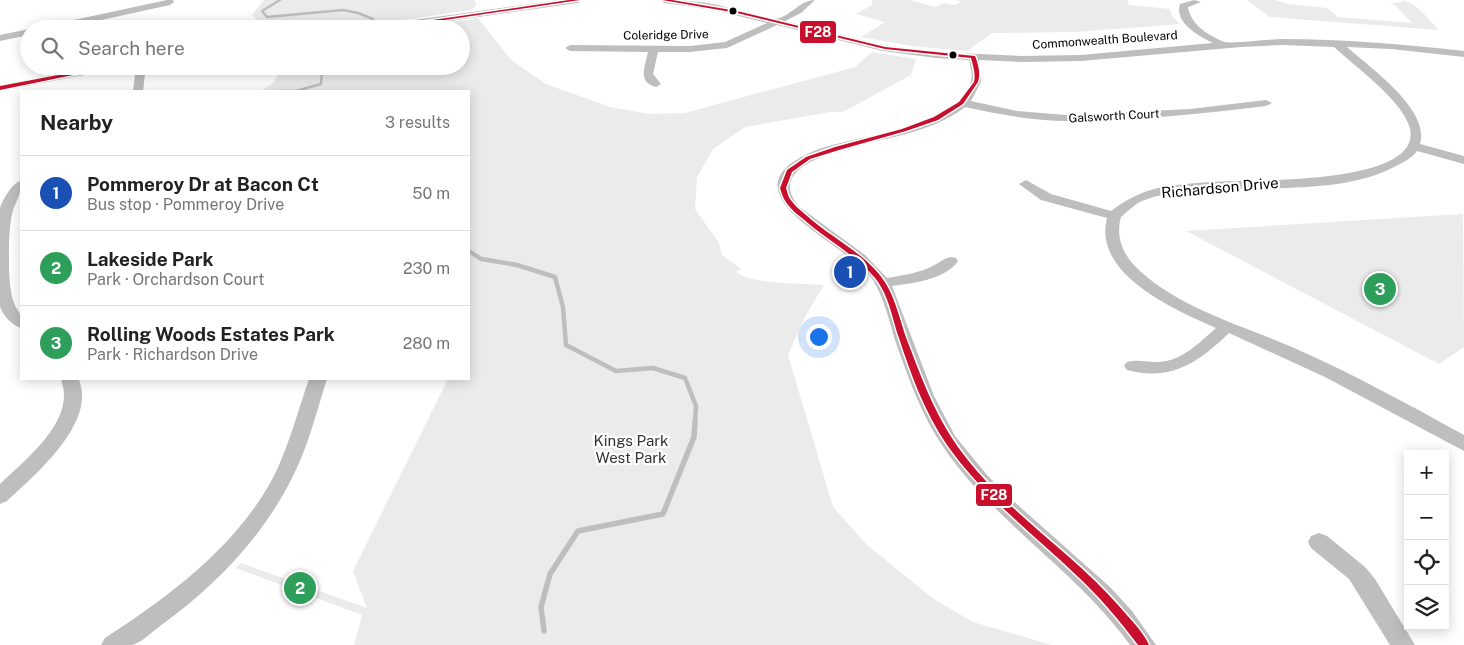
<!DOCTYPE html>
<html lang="en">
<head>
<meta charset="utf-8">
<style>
	:root { --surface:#fff; --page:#f6f6f6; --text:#222; --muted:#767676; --line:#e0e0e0; --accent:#0b8043 }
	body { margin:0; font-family:"Public Sans",sans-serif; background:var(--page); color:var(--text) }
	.controls { position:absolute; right:15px; bottom:15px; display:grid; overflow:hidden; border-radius:0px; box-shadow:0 2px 12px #0003 }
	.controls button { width:45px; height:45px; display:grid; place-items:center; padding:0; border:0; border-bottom:1px solid var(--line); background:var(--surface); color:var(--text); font:25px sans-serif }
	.you { position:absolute; left:818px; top:336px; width:18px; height:18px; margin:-12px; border:4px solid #fff; border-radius:50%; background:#1a73e8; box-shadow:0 0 0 8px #1a73e833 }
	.badge { display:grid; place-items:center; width:32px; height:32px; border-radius:50%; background:var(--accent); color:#fff; font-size:16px; font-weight:700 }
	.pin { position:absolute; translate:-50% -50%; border:2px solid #fff; box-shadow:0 1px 5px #0006 }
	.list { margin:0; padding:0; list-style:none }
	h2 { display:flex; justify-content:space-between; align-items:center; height:65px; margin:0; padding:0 20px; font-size:21px }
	h2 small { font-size:16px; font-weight:400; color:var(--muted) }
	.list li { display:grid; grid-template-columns:32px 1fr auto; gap:15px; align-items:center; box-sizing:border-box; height:75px; padding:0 20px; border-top:1px solid var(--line) }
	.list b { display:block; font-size:19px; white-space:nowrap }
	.list p { margin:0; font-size:16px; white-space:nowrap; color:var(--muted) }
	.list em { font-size:16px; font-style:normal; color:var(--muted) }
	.icon { flex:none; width:28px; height:28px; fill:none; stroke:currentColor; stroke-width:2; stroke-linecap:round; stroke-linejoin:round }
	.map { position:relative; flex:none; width:1464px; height:645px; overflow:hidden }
	.search { position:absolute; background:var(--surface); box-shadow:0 2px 12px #0003; left:20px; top:20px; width:450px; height:55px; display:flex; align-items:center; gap:12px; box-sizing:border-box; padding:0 18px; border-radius:28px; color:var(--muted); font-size:19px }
	.panel { position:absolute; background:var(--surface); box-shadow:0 2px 12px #0003; left:20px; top:90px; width:450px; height:290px; border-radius:0px }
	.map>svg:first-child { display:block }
	.green { fill:#ebebeb }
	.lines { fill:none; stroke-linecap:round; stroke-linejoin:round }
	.stream-far2 { stroke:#bebebe; stroke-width:2.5 }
	.stream-far1 { stroke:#bebebe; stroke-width:4.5 }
	.stream { stroke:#bebebe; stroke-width:5.5 }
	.minor { fill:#bebebe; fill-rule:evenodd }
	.bus-1-casing { stroke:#fff; stroke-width:3 }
	.bus-1 { fill:#c8102e; fill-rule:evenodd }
	.bus-dot { fill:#000; stroke:#fff; stroke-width:2 }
	.labels { text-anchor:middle; stroke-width:4.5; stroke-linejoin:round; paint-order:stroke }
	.far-street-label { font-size:12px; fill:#000; stroke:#fff }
	.street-label { font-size:15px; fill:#000; stroke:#fff }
	.park-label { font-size:15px; fill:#323232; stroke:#fff }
	.line-badge { stroke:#fff; stroke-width:2 }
	.badge-label { font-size:14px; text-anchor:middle; font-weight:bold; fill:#fff }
</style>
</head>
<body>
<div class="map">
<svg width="1464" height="645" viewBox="0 0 1464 645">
	<rect width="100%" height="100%" fill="#fff"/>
	<!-- green -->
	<g class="green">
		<polygon points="264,0 475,0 476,5 471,10 341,29 261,29 259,22 252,15"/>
		<polygon points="872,0 910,0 935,7 943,3 954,5 961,2 955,0 1127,0 1129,5 1170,9 1172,16 1180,24 1077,32 992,33 967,51 911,46 861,37 885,22 856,14 872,5"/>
		<path d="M1247 0H1274L1288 4 1327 8 1338 17 1412 23 1395 5 1389 3 1403 2 1399 0C1416 1 1428 19 1439 30L1270 17Z"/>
		<path d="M478 18 511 60 546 84 610 107 649 114 685 113 855 67 872 52 916 59 911 75 843 112H830L745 127 713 149 697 177 695 209 719 243 722 255 741 269 736 272C753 285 801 283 824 285L806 315 788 355 833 507 867 545 935 600 973 622 1052 645H354L362 615 236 568 241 563 367 608 353 571 448 379H469V91H261L272 84 278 75 295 72 304 66H461V29H409Z"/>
		<polygon points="1463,214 1464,347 1439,364 1186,231"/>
	</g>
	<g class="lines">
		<!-- stream-far2 -->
		<g class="stream-far2">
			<polyline points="280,0 262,11 267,17 343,10 358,13 373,19 376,25"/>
			<polyline points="277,91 296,91 321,84 322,72 341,66"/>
		</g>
		<!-- stream-far1 -->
		<polyline class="stream-far1" points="469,251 481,259 517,265 555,277 563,307 566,345 616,371 653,368 685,378 696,406 695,422"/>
		<!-- stream -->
		<polyline class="stream" points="544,631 541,607 550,574 578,531 663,514 694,437 695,421"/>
		<!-- minor -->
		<g class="minor">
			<polygon points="167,0 173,0 174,2 170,5 60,29 41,29 46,26"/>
			<polygon points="559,0 582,0 578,3 393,29 366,29 371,26"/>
			<path d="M660 0C679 0 699 1 718 5 729 8 765 19 774 19 790 18 799 0 815 0L801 13 785 21 883 45 936 52 1021 56 1081 55 1213 43C1199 36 1174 23 1180 4L1194 0 1201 2 1188 7C1190 24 1210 37 1225 42 1234 44 1270 39 1282 39 1343 39 1403 44 1464 51V57L1391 49 1347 47C1369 67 1431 110 1420 144L1464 156V164L1417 151C1412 158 1404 162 1396 166 1342 196 1255 185 1194 191 1177 193 1158 194 1142 201 1135 204 1127 212 1121 217 1115 238 1124 257 1140 271 1182 309 1241 325 1292 347 1351 373 1408 404 1464 435V451L1325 377 1229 333C1199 362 1171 382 1127 370L1124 366 1127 362C1137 359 1148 362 1159 362 1182 361 1200 342 1216 328 1175 310 1092 274 1107 218L1041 200 1019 184 1026 180 1051 194 1111 211C1130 197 1146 189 1170 186 1190 183 1210 182 1230 181 1261 180 1434 184 1408 123 1398 98 1355 66 1334 47L1282 45 1241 47 1081 61 1021 62 979 60 981 82 971 101 1017 111 1066 115 1190 109 1266 100 1272 103 1266 106C1200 114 1133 121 1067 121 1032 121 998 114 965 107 947 121 927 128 906 134 880 142 794 153 790 185 789 193 794 200 798 206L865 255 887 278C904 275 922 273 938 263 945 259 948 256 956 258L958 261C945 280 913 283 892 286L934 396 955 436 987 475 1011 499 1110 587 1132 611 1156 645H1130C1077 571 995 523 944 448 921 415 908 377 895 340 889 320 884 298 873 280 849 243 714 193 814 151 853 135 959 128 971 81 973 74 970 66 969 60L936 58 883 51 777 25 727 48 690 52H658L653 74 661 84 656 87C637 82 645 66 648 52L570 51 565 48 570 45 690 46 725 42 767 23 714 10 664 3Z"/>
			<polygon points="29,29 29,35 0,41 0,35"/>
			<polygon points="98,66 121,66 116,69 0,91 0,85"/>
			<polygon points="136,66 146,66 143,91 133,91"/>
			<path d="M21 181C22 194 15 202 12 214 9 228 9 243 9 257 9 271 9 286 13 300 17 314 22 309 21 328 13 326 2 315 0 306 0 299 0 216 0 208 3 199 12 183 21 181Z"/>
			<path d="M61 379H79C80 384 82 389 82 394 84 433 33 477 7 501L0 504V484C23 462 65 429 64 394 64 389 62 384 61 379Z"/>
			<path d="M309 379H327C316 413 308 448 291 480 261 539 214 587 160 626 152 632 141 643 132 645 123 645 111 645 101 645L105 638C170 596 237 546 274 476 289 445 298 411 309 379Z"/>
			<polygon points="1319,533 1327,536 1365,567 1375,579 1415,645 1390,645 1349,579 1311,548 1308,542 1311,536"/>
		</g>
		<!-- bus-1 casing -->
		<g class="bus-1-casing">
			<g id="bus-1">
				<polygon points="569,0 580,0 384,29 371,29"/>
				<path d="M662 0H672L737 11 885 47 975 56C978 64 981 73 978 82L963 104 938 120 906 131 839 150 810 159 792 172 786 188C787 191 788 196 790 199 794 205 800 210 806 215 829 236 859 250 879 274 895 293 899 318 907 340 923 382 937 420 964 455 1008 513 1072 552 1119 606 1129 618 1143 631 1149 645H1138C1119 620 1098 595 1075 574 1031 532 982 495 947 445 925 413 911 375 899 338 892 318 889 295 875 278 855 254 825 239 802 218 795 213 788 206 784 199 782 195 781 191 780 188L787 170 806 157 835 147 902 129 934 117 959 102 974 82C976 74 973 66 971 58L885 49 737 13Z"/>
				<polygon points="106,66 117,66 0,90 0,86"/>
			</g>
		</g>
		<!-- bus-1 -->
		<use href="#bus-1" class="bus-1"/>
	</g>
	<!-- markers -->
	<g class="bus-dot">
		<circle cx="733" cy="11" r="4.5"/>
		<circle cx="953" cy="55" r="4.5"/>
	</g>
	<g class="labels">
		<!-- far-street labels -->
		<g class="far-street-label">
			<text transform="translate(666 35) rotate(-1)" y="4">Coleridge Drive</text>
			<text transform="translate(1105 40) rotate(-4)" y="4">Commonwealth Boulevard</text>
			<text transform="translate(1114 116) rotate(-3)" y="4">Galsworth Court</text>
		</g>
		<!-- street labels -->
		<g class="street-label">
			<text transform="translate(1220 188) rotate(-5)" y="5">Richardson Drive</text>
		</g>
		<!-- park labels -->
		<g class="park-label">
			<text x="631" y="446">Kings Park<tspan x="631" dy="17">West Park</tspan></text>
		</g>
	</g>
	<g class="line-badge">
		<rect x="799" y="20" width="38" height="24" rx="5" fill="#c8102e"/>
		<rect x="975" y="483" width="38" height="24" rx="5" fill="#c8102e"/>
	</g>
	<g class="badge-label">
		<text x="818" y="37">F28</text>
		<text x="994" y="500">F28</text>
	</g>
</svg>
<div class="controls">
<button>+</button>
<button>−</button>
<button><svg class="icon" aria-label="locate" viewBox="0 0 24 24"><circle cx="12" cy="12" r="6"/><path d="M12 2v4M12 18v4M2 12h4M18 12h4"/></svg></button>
<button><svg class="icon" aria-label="layers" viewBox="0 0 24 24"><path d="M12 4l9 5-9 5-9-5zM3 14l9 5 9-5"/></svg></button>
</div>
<div class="you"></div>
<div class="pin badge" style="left:850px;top:272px;background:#1a4fb4">1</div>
<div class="pin badge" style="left:300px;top:588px;background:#2e9e5b">2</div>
<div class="pin badge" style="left:1380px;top:289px;background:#2e9e5b">3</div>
<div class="search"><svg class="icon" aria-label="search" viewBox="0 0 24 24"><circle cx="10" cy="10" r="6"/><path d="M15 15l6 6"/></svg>Search here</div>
<section class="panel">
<h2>Nearby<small>3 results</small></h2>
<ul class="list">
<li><span class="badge" style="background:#1a4fb4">1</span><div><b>Pommeroy Dr at Bacon Ct</b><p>Bus stop · Pommeroy Drive</p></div><em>50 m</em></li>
<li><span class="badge" style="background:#2e9e5b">2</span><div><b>Lakeside Park</b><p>Park · Orchardson Court</p></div><em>230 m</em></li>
<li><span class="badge" style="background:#2e9e5b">3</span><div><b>Rolling Woods Estates Park</b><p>Park · Richardson Drive</p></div><em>280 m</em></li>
</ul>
</section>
</div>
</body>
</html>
